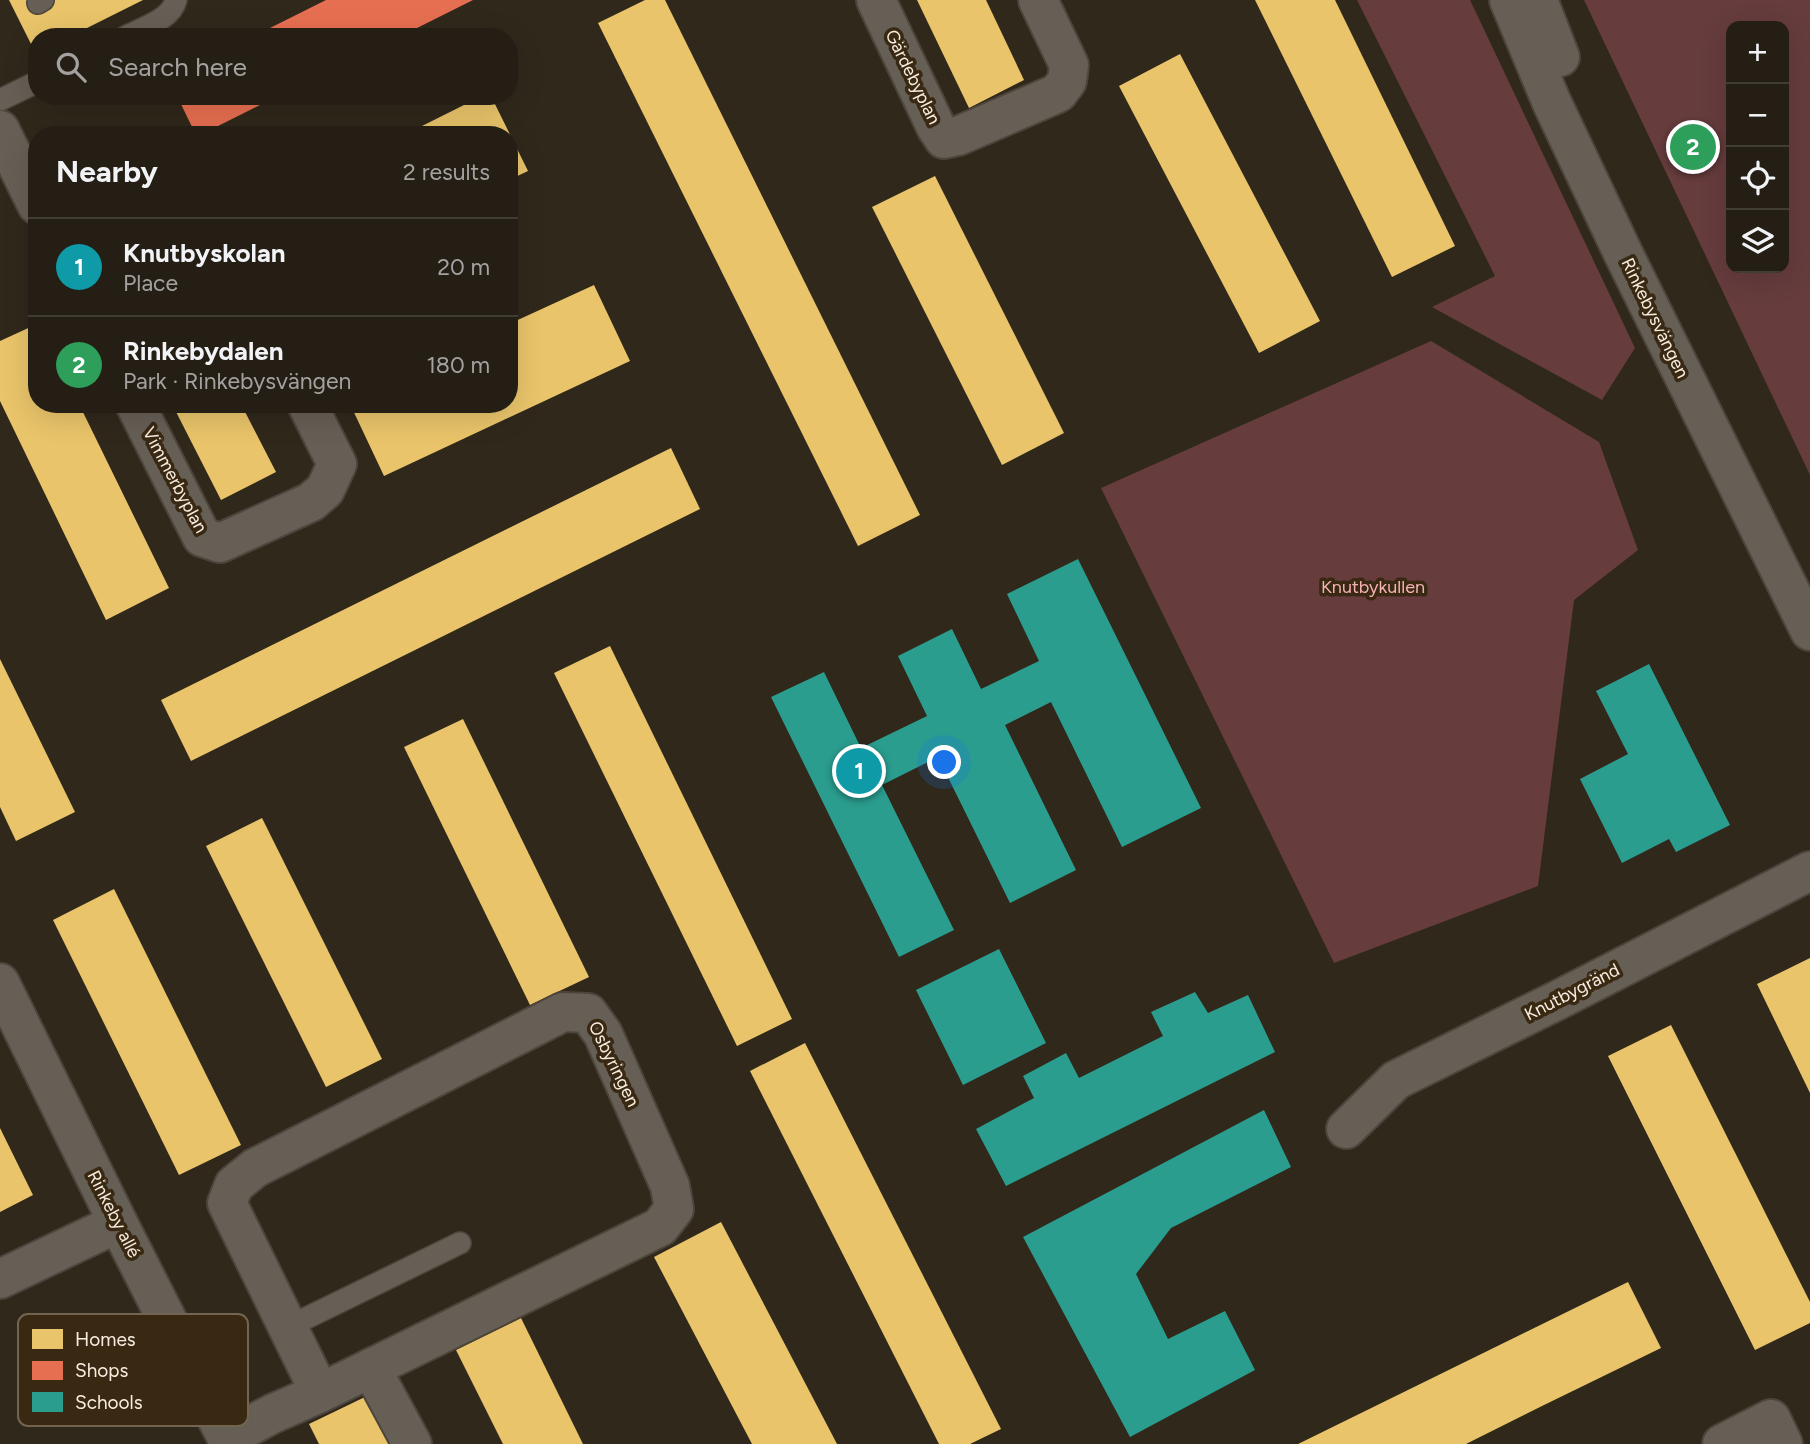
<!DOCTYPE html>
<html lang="en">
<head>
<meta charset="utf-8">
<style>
	:root { --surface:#241e14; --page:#302b22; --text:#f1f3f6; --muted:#a3a2a0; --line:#413c34; --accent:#b45309 }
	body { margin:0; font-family:Figtree,sans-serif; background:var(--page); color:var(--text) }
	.controls { position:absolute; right:21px; top:21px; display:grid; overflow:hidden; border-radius:14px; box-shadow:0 7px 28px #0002 }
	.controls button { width:63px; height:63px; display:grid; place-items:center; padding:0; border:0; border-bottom:2px solid var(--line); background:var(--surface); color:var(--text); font:35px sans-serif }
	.you { position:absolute; left:945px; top:763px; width:24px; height:24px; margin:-18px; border:5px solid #fff; border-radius:50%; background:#1a73e8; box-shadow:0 0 0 10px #1a73e833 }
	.badge { display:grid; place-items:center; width:46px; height:46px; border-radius:50%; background:var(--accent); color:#fff; font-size:23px; font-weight:700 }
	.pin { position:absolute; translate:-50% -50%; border:4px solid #fff; box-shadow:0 2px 7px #0006 }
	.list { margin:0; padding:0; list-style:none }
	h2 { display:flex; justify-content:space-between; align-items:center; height:91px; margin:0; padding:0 28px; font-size:30px }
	h2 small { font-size:23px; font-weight:400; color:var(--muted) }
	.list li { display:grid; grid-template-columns:46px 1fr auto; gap:21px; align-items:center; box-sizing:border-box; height:98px; padding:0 28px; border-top:2px solid var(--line) }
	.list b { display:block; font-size:26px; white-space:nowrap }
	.list p { margin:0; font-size:23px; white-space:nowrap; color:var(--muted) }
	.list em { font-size:23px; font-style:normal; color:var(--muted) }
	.icon { flex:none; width:38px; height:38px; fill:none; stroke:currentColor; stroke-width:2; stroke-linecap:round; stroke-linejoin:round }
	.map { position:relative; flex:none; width:1810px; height:1444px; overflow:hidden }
	.search { position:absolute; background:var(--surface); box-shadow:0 7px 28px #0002; left:28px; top:28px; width:490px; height:77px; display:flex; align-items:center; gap:18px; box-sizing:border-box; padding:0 24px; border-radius:28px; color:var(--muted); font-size:26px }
	.panel { position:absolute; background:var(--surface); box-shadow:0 7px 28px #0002; left:28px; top:126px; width:490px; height:287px; border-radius:28px }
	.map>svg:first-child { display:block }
	.green { fill:#663c3d; fill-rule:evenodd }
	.homes { fill:#e9c46a }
	.shops { fill:#e76f51 }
	.schools { fill:#2a9d8f }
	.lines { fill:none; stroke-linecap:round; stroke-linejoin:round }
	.service-casing { stroke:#4d453b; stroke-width:24 }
	.minor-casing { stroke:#4d453b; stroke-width:42 }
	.tertiary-casing { stroke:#4d453b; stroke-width:42 }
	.service { stroke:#665f56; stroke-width:21 }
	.minor { stroke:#665f56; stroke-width:38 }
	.tertiary { stroke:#665f56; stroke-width:38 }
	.labels { text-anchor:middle; stroke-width:7; stroke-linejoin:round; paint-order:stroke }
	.street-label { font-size:18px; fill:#f7ecdf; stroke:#392912 }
	.park-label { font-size:18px; fill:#f5b1b4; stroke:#392912 }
	.key { fill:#392912; stroke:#726450; stroke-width:2 }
	.key-label { font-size:19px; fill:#f7ecdf }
</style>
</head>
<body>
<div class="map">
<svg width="1810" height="1444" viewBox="0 0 1810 1444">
	<rect width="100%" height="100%" fill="#30281b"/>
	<!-- green -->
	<g class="green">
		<polygon points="1357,0 1470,0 1635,348 1602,400 1432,307 1495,276"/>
		<path d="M1584 0H1810V475ZM1731 26H1784V268H1731Z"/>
		<polygon points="1431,341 1599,442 1638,550 1574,600 1538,886 1334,963 1101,488"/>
	</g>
	<!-- homes -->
	<g class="homes">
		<polygon points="9,0 143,0 69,37 37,37 37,56"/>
		<polygon points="645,0 665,0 920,515 858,546 598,23"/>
		<polygon points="917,0 986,0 1024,80 969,108"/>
		<polygon points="1255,0 1335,0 1455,246 1392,277"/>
		<polygon points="1180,54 1320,321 1259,353 1119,86"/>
		<polygon points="482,96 491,96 528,171 509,180 509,135 404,135"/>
		<polygon points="935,176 1064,433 1002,465 872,207"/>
		<polygon points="594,285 630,361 384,476 350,404 509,404 509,324"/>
		<polygon points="37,324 37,404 79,404 169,588 106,620 0,401 0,341"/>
		<polygon points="172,404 241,404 276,472 221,500"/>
		<polygon points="671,448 700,509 191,761 161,700"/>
		<polygon points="610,646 792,1019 737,1046 554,673"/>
		<polygon points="0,659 75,812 16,841 0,807"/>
		<polygon points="463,719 589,977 530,1005 404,747"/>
		<polygon points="262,818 382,1059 326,1087 206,846"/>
		<polygon points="114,889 241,1145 179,1175 53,920"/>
		<polygon points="1810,958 1810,1093 1757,984"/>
		<polygon points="1671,1025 1810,1302 1810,1323 1755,1350 1608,1056"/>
		<polygon points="805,1043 1001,1429 970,1444 939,1444 750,1071"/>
		<polygon points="0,1128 33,1195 0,1212"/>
		<polygon points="721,1222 837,1444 752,1444 654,1257"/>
		<polygon points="1628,1282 1661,1348 1542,1406 1466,1444 1298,1444"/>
		<polygon points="521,1318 583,1444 503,1444 456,1350"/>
		<polygon points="367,1396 390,1444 319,1444 309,1424"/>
	</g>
	<!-- shops -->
	<g class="shops">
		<polygon points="326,0 473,0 399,37 252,37"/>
		<polygon points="177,96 278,96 200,135 196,135"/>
	</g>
	<!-- schools -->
	<g class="schools">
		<polygon points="1078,559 1201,808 1122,847 1051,702 1005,725 1076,870 1010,903 938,757 882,785 954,930 899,957 771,697 824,672 861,748 927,716 898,656 952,629 981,689 1039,661 1007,594"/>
		<polygon points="1649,664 1730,825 1676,852 1669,839 1622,863 1580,779 1628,754 1596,691"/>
		<polygon points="999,949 1046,1043 963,1085 916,990"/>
		<polygon points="1195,992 1208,1013 1248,995 1275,1052 1006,1186 976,1129 1034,1098 1023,1076 1066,1053 1079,1078 1163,1036 1151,1012"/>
		<polygon points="1264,1110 1291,1167 1171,1228 1136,1274 1168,1339 1225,1311 1255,1370 1130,1437 1023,1237"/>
	</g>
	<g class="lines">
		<!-- service casing -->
		<g class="service-casing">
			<g id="service">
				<polyline points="38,3 43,0"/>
				<path d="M125 37C142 28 171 20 176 0"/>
				<polyline points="0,100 37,82"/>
				<polyline points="288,1327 460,1243"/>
			</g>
		</g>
		<!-- minor casing -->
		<g class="minor-casing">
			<g id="minor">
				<polyline points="876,0 936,127 944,139 958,136 1058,93 1067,81 1069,65 1038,0"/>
				<polyline points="0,130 37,205"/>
				<polyline points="135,404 202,537 220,543 311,502 325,490 337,464 307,404"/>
				<polyline points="1346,1129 1396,1080 1556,1001 1810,871"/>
				<polyline points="0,1279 118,1223"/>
				<polyline points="371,1368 412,1444"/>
				<polyline points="227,1438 272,1414 320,1393 660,1227 674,1209 670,1186 603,1034 588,1013 563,1012 255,1168 234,1185 227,1203 320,1393"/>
				<polyline points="1722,1444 1771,1419 1783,1444"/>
			</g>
		</g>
		<!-- tertiary casing -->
		<g class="tertiary-casing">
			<g id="tertiary">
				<polyline points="1509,0 1552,103 1623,253 1810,631"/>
				<polyline points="1538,0 1560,57"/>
				<polyline points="0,983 118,1223 230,1444"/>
			</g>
		</g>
		<!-- service -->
		<use href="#service" class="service"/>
		<!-- minor -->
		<use href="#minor" class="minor"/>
		<!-- tertiary -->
		<use href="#tertiary" class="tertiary"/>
	</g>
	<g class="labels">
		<!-- street labels -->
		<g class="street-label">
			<text transform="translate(913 77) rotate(64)" y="6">Gärdebyplan</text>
			<text transform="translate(1655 318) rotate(64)" y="6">Rinkebysvängen</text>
			<text transform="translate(175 480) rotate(62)" y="6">Vimmerbyplan</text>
			<text transform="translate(1572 992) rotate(-27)" y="6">Knutbygränd</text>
			<text transform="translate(614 1064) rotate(64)" y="6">Osbyringen</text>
			<text transform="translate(114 1214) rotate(63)" y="6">Rinkeby allé</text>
		</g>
		<!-- park labels -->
		<g class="park-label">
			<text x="1373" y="593">Knutbykullen</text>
		</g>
	</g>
	<!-- legend -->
	<rect x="18" y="1314" width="230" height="112" rx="10" class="key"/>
	<rect x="32" y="1329" width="31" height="20" fill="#e9c46a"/>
	<rect x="32" y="1361" width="31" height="19" fill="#e76f51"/>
	<rect x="32" y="1392" width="31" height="20" fill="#2a9d8f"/>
	<g class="key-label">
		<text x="75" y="1346">Homes</text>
		<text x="75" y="1377">Shops</text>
		<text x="75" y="1409">Schools</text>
	</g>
</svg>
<div class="controls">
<button>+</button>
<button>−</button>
<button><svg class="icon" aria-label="locate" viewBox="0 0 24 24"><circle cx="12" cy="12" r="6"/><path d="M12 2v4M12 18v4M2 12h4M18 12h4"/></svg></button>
<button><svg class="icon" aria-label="layers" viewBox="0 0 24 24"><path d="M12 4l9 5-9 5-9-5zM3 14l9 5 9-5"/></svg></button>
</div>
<div class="you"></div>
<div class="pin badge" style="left:859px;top:771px;background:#0f9aa8">1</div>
<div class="pin badge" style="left:1693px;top:147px;background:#2e9e5b">2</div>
<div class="search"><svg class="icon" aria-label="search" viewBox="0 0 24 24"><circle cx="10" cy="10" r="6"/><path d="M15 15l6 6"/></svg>Search here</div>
<section class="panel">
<h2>Nearby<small>2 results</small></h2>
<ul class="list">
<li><span class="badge" style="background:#0f9aa8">1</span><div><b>Knutbyskolan</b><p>Place</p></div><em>20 m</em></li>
<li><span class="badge" style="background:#2e9e5b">2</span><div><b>Rinkebydalen</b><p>Park · Rinkebysvängen</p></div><em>180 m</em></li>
</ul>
</section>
</div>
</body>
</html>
